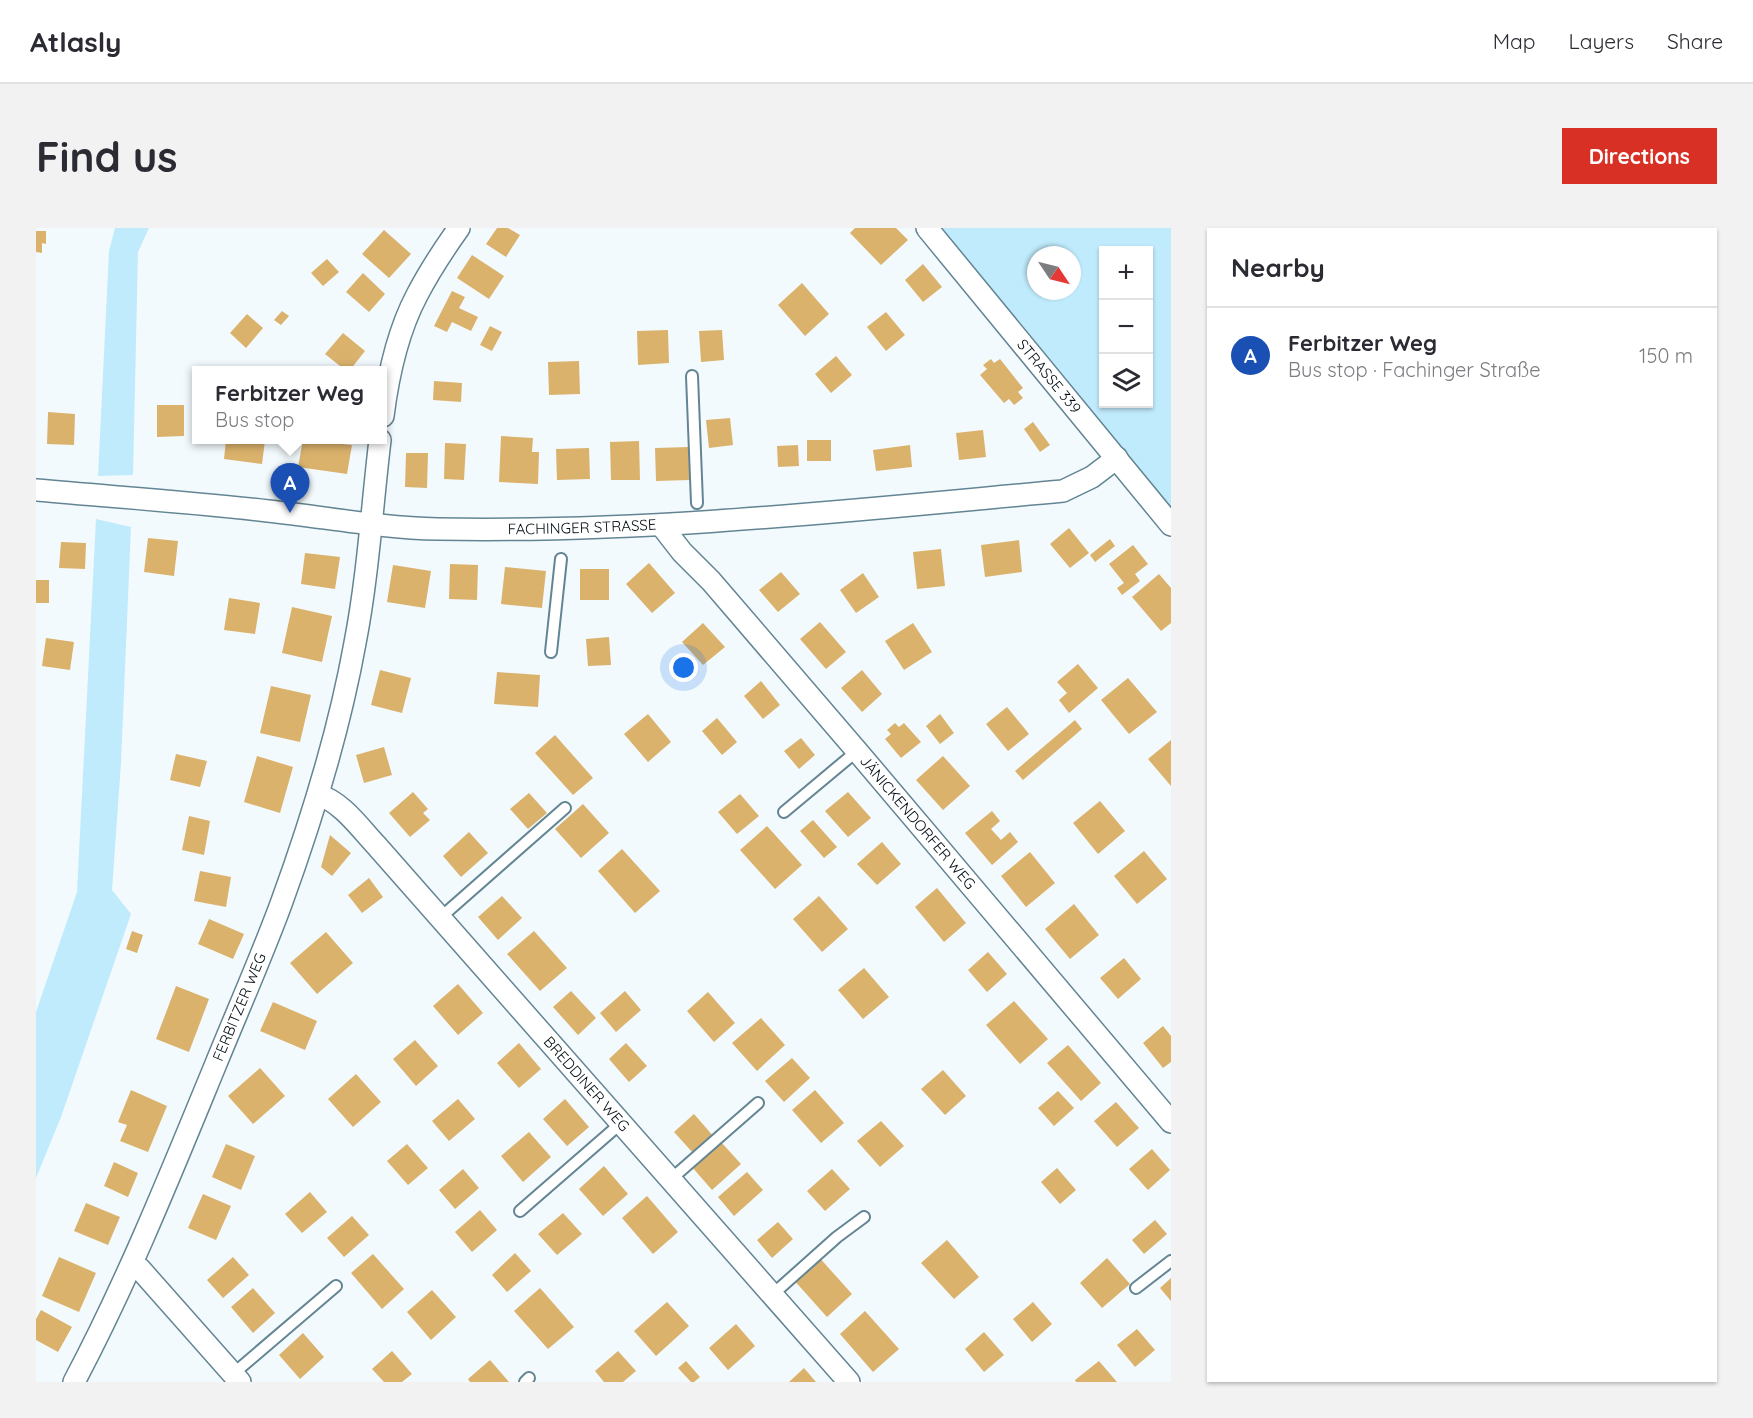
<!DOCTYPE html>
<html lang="en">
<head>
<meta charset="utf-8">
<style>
	:root { --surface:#fff; --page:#f2f2f3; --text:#2b2b33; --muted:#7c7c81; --line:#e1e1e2; --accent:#d93025 }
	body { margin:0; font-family:Quicksand,sans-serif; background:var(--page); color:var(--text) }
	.controls { position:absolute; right:18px; top:18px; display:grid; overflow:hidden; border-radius:0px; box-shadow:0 2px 4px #0004 }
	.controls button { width:54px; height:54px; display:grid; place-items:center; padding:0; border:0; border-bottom:2px solid var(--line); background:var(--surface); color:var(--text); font:30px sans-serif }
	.compass { position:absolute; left:991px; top:18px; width:54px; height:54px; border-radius:50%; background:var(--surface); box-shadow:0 2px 4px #0004; rotate:125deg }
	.you { position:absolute; left:648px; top:440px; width:21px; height:21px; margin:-15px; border:4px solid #fff; border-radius:50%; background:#1a73e8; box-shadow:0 0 0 9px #1a73e833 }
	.badge { display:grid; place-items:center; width:39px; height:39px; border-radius:50%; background:var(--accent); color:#fff; font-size:20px; font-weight:700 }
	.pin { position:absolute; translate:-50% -50px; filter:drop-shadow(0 2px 3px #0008) }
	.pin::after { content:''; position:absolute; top:32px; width:21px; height:18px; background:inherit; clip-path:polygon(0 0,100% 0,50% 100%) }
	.popup { position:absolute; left:156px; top:138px; width:195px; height:78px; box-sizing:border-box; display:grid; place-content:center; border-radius:0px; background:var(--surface); filter:drop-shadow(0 2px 4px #0005); font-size:20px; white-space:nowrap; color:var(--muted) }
	.popup b { font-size:22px; color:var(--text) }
	.popup::after { content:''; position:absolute; left:50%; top:100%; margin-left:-12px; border:12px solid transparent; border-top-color:var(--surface) }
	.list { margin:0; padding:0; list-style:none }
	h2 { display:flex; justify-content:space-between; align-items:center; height:78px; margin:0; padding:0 24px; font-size:26px }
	h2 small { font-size:20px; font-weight:400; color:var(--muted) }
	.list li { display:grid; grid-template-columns:39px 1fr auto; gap:18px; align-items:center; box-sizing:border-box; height:96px; padding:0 24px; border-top:2px solid var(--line) }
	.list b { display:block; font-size:22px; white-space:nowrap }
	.list p { margin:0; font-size:20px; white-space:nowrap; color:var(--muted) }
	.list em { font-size:20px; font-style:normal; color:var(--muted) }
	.icon { flex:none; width:33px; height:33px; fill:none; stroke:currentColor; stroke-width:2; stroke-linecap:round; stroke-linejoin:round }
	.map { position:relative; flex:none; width:1135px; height:1154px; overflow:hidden; border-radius:0px }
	header { display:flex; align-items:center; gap:36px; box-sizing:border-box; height:84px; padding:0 30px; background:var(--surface); border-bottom:2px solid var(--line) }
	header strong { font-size:28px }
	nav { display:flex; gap:33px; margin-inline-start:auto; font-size:21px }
	.intro { display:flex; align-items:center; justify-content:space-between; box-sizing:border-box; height:144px; padding:0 36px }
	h1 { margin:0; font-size:42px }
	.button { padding:15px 27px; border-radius:0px; background:var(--accent); color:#fff; font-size:21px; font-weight:700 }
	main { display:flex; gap:36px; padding:0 36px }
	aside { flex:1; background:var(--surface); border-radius:0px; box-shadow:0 2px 4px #0004 }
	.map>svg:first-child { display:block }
	.green { fill:#c0ebfd; fill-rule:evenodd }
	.building { fill:#dab26c }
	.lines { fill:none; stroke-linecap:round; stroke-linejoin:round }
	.lane-casing { stroke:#638593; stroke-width:14 }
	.street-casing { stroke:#638593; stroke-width:24 }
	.lane { stroke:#fff; stroke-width:10 }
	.street { stroke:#fff; stroke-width:21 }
	.labels { text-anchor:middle; stroke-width:4.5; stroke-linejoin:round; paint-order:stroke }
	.street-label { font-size:15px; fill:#030f14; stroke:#fff }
</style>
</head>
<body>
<header>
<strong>Atlasly</strong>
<nav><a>Map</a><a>Layers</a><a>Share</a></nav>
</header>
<div class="intro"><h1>Find us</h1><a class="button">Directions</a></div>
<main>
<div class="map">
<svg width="1135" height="1154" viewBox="0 0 1135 1154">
	<rect width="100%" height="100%" fill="#f3fafd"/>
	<!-- green -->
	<g class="green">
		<polygon points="79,0 113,0 102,24 97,247 62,248 73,23"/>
		<path d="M905 0H1135V283ZM1068 22H1112V176H1068ZM1000 27H1036V63H1000Z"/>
		<polygon points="60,291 95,299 85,535 76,662 95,686 25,889 0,950 0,784 41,664"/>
	</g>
	<!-- building -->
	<g class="building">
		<polygon points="461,0 472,0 484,7 470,29 450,16"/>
		<polygon points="819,0 860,0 872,12 845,37 814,5"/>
		<polygon points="348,2 375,26 353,50 326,26"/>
		<polygon points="0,3 10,3 10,16 6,15 6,25 0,24"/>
		<polygon points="436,27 468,48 453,71 421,50"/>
		<polygon points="291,31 303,44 287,58 275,45"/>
		<polygon points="887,36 906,59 887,74 869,52"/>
		<polygon points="327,45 349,66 333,84 310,64"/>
		<polygon points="766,55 793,86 769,108 742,77"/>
		<polygon points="416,63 429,69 423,80 442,89 435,103 416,94 411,104 398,98"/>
		<polygon points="246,83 253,88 245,97 238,92"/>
		<polygon points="850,84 869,107 850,123 831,99"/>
		<polygon points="211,86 227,100 210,120 194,105"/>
		<polygon points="454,98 466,104 456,123 444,117"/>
		<polygon points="632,102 633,135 602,137 601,103"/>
		<polygon points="686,102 688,132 665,134 663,103"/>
		<polygon points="307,105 329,123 314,142 309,142 289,126"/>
		<polygon points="800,128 816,147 795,165 779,146"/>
		<polygon points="955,131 958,135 964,131 987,160 982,164 987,170 978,177 973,171 968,175 944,147 951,141 947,137"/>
		<polygon points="543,133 544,166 513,167 512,134"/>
		<polygon points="398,153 426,155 425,174 397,172"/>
		<polygon points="121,177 148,177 148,208 121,209"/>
		<polygon points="12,184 39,186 38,217 11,216"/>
		<polygon points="694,190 697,217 673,220 670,192"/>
		<polygon points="997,194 1014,217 1004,224 988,201"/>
		<polygon points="947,202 950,229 923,232 920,205"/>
		<polygon points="465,208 497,210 496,224 503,224 502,256 463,254"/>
		<polygon points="190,212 229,212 226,236 188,231"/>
		<polygon points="267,212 316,217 311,246 262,239"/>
		<rect x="771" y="212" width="24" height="21"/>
		<polygon points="603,213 604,252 575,252 574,214"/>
		<polygon points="409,215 430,216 428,252 408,251"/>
		<polygon points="762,217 763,238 742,239 741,218"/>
		<polygon points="874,217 876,239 840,243 837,222"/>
		<polygon points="653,219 654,252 620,253 619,220"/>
		<polygon points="553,220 554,251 521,252 520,221"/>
		<polygon points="370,225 392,225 391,260 369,259"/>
		<polygon points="1033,300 1053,325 1034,340 1014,316"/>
		<polygon points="112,310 142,313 138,348 108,344"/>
		<polygon points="1074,311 1079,318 1059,334 1054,327"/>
		<polygon points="983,312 986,344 949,349 945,317"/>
		<polygon points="25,314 50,315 49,341 23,340"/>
		<polygon points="1097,317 1112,336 1099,346 1104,353 1086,367 1081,360 1088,355 1073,336"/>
		<polygon points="905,321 909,358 881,361 877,324"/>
		<polygon points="269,325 304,329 299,361 265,356"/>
		<polygon points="613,335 639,365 616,385 590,356"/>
		<polygon points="414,336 442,337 441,372 413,371"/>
		<polygon points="357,337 395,343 389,380 351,374"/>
		<polygon points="469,339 510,343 506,380 465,376"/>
		<rect x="544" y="341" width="29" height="31"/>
		<polygon points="745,344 764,366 742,384 723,362"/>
		<polygon points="827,345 843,369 820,385 804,362"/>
		<polygon points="1123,346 1135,360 1135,395 1125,403 1096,369"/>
		<rect x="0" y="352" width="13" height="23"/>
		<polygon points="193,370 224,375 219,406 188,402"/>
		<polygon points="256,379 296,388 286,434 246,425"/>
		<polygon points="784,394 810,424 790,441 764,411"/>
		<polygon points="667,395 689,419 667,437 646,414"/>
		<polygon points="877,395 896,424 868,442 849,413"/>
		<polygon points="573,409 575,437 552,438 550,411"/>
		<polygon points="10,410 38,414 34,442 6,438"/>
		<polygon points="1042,436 1062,460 1033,485 1023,472 1031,465 1021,454"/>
		<polygon points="344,442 375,450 366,485 335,477"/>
		<polygon points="826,442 846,466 826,484 805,460"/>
		<polygon points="461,444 504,447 502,479 458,476"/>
		<polygon points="1092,450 1121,484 1093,506 1065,472"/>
		<polygon points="725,453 744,477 727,491 708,468"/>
		<polygon points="235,458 275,467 264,514 224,505"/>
		<polygon points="971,479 993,506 972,523 950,496"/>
		<polygon points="612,486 635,514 612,534 588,506"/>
		<polygon points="904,486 918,505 904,516 890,498"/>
		<polygon points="681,490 701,514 686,527 666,503"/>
		<polygon points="1039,492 1046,501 987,552 979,543"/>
		<polygon points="859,495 863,499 868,495 885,514 865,530 849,511 855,506 851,502"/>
		<polygon points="519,507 557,550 537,567 499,525"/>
		<polygon points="765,510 779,527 763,541 748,523"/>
		<polygon points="1135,512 1135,558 1112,531"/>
		<polygon points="348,519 356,547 328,555 320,527"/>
		<polygon points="140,526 171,533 164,559 134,552"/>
		<polygon points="221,528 257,539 244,585 208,574"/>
		<polygon points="907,528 934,558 907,582 880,552"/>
		<polygon points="377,564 392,581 387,585 394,592 374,609 353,585"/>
		<polygon points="812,564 835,590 812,609 789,583"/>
		<polygon points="493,565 511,585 492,601 474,581"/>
		<polygon points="704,566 723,588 701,606 682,584"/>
		<polygon points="1064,573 1089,603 1062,626 1037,595"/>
		<polygon points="547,576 573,605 545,630 519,601"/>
		<polygon points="956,583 964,593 955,601 965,612 974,604 982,614 956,637 929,605"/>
		<polygon points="153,588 174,593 168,627 146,622"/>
		<polygon points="777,592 801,619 788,630 764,603"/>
		<polygon points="731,598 766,637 739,661 704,622"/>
		<polygon points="433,604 452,625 425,649 407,628"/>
		<polygon points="294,607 315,625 296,648 285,639"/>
		<polygon points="846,614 865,636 841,657 821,636"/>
		<polygon points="586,621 624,663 599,685 562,643"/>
		<polygon points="1108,623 1131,651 1101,676 1078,648"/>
		<polygon points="994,624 1019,655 990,679 965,648"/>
		<polygon points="164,643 195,649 190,679 158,673"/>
		<polygon points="333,650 347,669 326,685 312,667"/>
		<polygon points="901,660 930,695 908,714 879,679"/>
		<polygon points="466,668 486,690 462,712 442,689"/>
		<polygon points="783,668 812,701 786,724 757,691"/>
		<polygon points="1038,676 1063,707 1034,731 1009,701"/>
		<polygon points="173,691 208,706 197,731 162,716"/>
		<polygon points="96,703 107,707 101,725 90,721"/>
		<polygon points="498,703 531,740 504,763 471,726"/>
		<polygon points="290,704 317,735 281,766 254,735"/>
		<polygon points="952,724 971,746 951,764 932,742"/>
		<polygon points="1088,730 1105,751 1082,771 1064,750"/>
		<polygon points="828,740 853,769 827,791 802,762"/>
		<polygon points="422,756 447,785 422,807 397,778"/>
		<polygon points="140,758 173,771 153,824 120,811"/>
		<polygon points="535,763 560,790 542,807 517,779"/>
		<polygon points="589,763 605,782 580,804 564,785"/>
		<polygon points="672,764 699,795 678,814 651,783"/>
		<polygon points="978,773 1012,811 984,836 950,797"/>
		<polygon points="237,774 281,793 269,822 224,803"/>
		<polygon points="725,790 749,817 721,843 696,815"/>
		<polygon points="1127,798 1135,808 1135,834 1127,840 1107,815"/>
		<polygon points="379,812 402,838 380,858 357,831"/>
		<polygon points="483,815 505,841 483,860 461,835"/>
		<polygon points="590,815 611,838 593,854 573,831"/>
		<polygon points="1032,817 1065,855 1045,873 1011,835"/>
		<polygon points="756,830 774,850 748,874 729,853"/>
		<polygon points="224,840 249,868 217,896 192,868"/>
		<polygon points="907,842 930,868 909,887 885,861"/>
		<polygon points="320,846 345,874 317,899 292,871"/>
		<polygon points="95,862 131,878 112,924 84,913 91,897 82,894"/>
		<polygon points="779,862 808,895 785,915 756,882"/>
		<polygon points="1022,863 1038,880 1018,898 1002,880"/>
		<polygon points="422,871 439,891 413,913 396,893"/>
		<polygon points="529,871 553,899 531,918 507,891"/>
		<polygon points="1080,874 1103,900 1081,919 1058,893"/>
		<polygon points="658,886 678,909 658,926 638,904"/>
		<polygon points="845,893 868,918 844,939 821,913"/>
		<polygon points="493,904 515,929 487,954 465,928"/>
		<polygon points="685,914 705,936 676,962 656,939"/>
		<polygon points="190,916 219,928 205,962 176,949"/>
		<polygon points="371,916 392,940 372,957 351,933"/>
		<polygon points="1116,921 1134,942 1112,962 1093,941"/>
		<polygon points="78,934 102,945 92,969 68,958"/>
		<polygon points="568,938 592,966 567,988 543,961"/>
		<polygon points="1021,940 1040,962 1024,976 1005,954"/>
		<polygon points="427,941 443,960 419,981 403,962"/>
		<polygon points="796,941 814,961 789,983 771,963"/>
		<polygon points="711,944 727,962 698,988 682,969"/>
		<polygon points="274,964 291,984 266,1005 249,986"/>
		<polygon points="167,966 195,978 180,1012 152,1000"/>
		<polygon points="611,968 642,1004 617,1026 586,990"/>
		<polygon points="50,975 84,989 72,1017 38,1003"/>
		<polygon points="444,982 461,1002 436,1024 419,1004"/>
		<polygon points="527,985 546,1006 521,1027 502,1006"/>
		<polygon points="316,988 333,1007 308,1029 291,1010"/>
		<polygon points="1119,992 1131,1006 1108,1026 1096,1012"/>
		<polygon points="742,994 757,1011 736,1030 721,1012"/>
		<polygon points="911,1012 943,1049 918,1071 885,1035"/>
		<polygon points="479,1025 495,1043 471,1064 456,1047"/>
		<polygon points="337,1026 368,1061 346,1081 315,1045"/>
		<polygon points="781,1027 816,1066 791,1089 756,1050"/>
		<polygon points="23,1029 60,1045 43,1084 6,1068"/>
		<polygon points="197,1029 213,1047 187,1070 171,1052"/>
		<polygon points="1071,1030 1094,1056 1066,1080 1044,1055"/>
		<polygon points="1135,1050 1135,1073 1124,1060"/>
		<polygon points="217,1060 239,1085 217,1105 195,1079"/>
		<polygon points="504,1060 538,1099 512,1121 478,1083"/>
		<polygon points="396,1062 420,1089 395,1112 371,1084"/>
		<polygon points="631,1074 653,1098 620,1128 598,1103"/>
		<polygon points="997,1074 1016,1096 996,1114 977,1091"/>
		<polygon points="5,1082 36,1099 22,1124 0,1112 0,1091"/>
		<polygon points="829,1083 863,1121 837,1144 804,1106"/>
		<polygon points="700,1096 719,1118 692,1142 673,1120"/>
		<polygon points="1101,1101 1119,1122 1099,1139 1081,1117"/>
		<polygon points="948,1104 968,1127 948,1144 929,1121"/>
		<polygon points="267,1105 288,1129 264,1151 243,1127"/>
		<polygon points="356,1123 376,1146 366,1154 348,1154 336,1141"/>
		<polygon points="582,1123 600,1143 587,1154 568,1154 559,1143"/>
		<polygon points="454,1132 473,1154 434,1154 432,1151"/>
		<polygon points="650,1133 664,1149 658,1154 655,1154 642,1140"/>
		<polygon points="1063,1133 1081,1154 1040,1154 1039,1152"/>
		<polygon points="768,1140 780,1154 753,1154"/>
	</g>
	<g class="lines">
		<!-- lane casing -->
		<g class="lane-casing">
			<g id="lane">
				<polyline points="656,148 661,275"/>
				<polyline points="515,424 525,331"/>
				<polyline points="748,584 821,523"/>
				<polyline points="404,690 529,580"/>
				<polyline points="634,952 722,875"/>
				<polyline points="484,983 584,896"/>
				<polyline points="1100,1060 1135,1033"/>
				<polyline points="736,1067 801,1009 828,989"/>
				<polyline points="197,1146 300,1058"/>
				<polyline points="489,1154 493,1150"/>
			</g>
		</g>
		<!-- street casing -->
		<g class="street-casing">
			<g id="street">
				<path id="s1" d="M891 0 1135 297"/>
				<path d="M347 188C352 148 362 103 381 67 393 44 408 21 423 0"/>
				<path id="s2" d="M0 262C77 269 155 274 232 283 289 289 345 300 402 301 611 305 819 282 1027 263L1056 249 1081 230"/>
				<path id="s3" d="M625 297 646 324 675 353 821 523 1135 894"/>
				<path id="s4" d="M282 567C305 573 324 600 340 617L813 1154"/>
				<polyline points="96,1037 104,1041 204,1154"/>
				<path id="s5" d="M38 1154C92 1052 135 945 179 838 201 784 225 730 245 676 276 591 303 504 319 415 332 348 336 279 344 212"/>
			</g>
		</g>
		<!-- lane -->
		<use href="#lane" class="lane"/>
		<!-- street -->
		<use href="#street" class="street"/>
	</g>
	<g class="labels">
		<!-- street labels -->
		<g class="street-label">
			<text dy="5" stroke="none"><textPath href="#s1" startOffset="192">STRASSE 339</textPath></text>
			<text dy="5" stroke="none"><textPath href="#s2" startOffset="548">FACHINGER STRASSE</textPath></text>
			<text dy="5" stroke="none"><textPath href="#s3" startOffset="393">JÄNICKENDORFER WEG</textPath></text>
			<text dy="5" stroke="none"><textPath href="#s5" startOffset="410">FERBITZER WEG</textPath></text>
			<text dy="5" stroke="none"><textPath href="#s4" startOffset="396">BREDDINER WEG</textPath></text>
		</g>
	</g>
</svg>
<div class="controls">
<button>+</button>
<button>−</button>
<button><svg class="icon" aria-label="layers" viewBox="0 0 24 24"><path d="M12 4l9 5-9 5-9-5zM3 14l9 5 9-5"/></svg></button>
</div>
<svg class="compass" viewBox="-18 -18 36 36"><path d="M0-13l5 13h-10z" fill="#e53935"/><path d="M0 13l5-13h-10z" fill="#7c7c81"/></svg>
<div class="you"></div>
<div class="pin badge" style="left:254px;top:285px;background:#1a4fb4">A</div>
<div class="popup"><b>Ferbitzer Weg</b>Bus stop</div>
</div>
<aside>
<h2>Nearby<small></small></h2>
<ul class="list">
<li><span class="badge" style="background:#1a4fb4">A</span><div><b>Ferbitzer Weg</b><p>Bus stop · Fachinger Straße</p></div><em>150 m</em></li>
</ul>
</aside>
</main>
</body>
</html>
